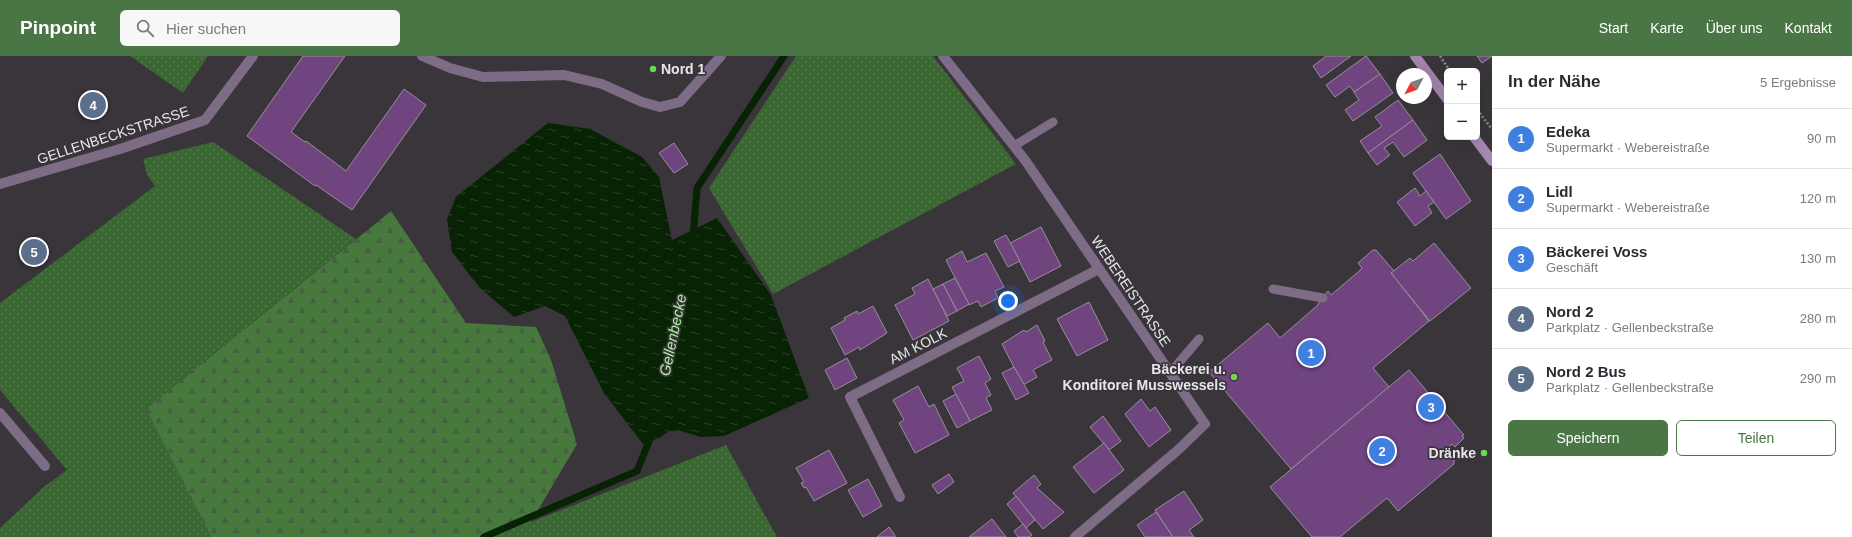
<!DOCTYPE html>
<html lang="de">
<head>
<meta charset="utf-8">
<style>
	:root { --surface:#fff; --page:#f7f7f7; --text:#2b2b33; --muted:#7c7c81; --line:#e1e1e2; --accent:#4a7646 }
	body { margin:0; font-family:Helvetica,sans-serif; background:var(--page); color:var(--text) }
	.controls { position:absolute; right:12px; top:12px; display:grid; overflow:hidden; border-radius:6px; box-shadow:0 4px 16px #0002 }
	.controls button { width:36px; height:36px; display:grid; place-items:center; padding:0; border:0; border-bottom:1px solid var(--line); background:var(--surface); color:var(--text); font:20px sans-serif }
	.compass { position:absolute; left:1396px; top:12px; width:36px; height:36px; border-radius:50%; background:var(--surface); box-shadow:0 4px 16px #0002; rotate:229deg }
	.you { position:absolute; left:1008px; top:245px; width:14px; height:14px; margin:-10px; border:3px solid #fff; border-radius:50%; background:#1a73e8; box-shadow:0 0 0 6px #1a73e833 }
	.badge { display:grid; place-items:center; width:26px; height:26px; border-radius:50%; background:var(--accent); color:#fff; font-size:13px; font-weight:700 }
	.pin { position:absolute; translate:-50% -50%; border:2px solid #fff; box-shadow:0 1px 4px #0006 }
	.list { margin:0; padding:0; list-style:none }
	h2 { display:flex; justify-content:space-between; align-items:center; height:52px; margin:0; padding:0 16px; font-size:17px }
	h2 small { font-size:13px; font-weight:400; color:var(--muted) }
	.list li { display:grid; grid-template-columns:26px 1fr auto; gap:12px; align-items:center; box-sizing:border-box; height:60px; padding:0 16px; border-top:1px solid var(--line) }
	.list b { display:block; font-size:15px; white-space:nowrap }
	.list p { margin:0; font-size:13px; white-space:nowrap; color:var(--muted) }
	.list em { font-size:13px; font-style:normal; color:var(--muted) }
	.actions { display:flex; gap:8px; padding:12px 16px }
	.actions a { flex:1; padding:9px 0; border:1px solid var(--accent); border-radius:6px; text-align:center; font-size:14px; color:var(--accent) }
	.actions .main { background:var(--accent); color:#fff }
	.icon { flex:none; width:22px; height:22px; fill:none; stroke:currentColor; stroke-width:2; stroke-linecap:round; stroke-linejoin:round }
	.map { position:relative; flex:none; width:1492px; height:481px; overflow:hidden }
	header { display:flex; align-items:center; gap:24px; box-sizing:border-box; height:56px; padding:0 20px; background:var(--accent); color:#fff }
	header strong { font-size:19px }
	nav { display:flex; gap:22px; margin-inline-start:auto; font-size:14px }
	.search { width:280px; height:36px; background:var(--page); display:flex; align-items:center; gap:10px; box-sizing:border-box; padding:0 14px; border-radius:6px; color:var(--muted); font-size:15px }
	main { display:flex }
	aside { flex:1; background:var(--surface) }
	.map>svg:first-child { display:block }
	.grass { fill:url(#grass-dots) }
	.forest { fill:url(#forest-firs) }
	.water { fill:url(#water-ripples) }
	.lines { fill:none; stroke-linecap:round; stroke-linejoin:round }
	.stream { stroke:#082204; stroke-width:7 }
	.building { fill:#70447f; stroke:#959197 }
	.path { stroke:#8c898e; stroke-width:2.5; stroke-dasharray:2 2; stroke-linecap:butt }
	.lane { stroke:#7e6b85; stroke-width:9 }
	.street { stroke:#7e6b85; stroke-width:10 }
	.secondary { stroke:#a687b1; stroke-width:10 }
	.poi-dot { fill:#71d25e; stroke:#39353b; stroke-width:1.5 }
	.labels { text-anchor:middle; stroke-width:3.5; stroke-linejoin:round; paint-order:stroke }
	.poi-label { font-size:14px; font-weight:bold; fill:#e8e6e9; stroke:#39353b; text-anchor:end }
	.street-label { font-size:14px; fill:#e8e6e9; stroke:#39353b }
	.water-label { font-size:15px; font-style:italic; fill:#abf39d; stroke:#39353b }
</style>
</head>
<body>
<header>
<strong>Pinpoint</strong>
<div class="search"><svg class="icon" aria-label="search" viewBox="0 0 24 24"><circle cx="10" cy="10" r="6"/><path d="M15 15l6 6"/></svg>Hier suchen</div>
<nav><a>Start</a><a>Karte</a><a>Über uns</a><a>Kontakt</a></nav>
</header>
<main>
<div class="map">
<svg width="1492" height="481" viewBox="0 0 1492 481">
	<defs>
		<pattern id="grass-dots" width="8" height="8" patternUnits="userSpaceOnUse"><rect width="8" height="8" fill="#3a6631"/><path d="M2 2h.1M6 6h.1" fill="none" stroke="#567c4f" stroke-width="1.8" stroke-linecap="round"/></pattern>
		<pattern id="forest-firs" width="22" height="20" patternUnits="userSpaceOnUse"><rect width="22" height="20" fill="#47793d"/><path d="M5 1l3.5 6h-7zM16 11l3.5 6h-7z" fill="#465f42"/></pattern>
		<pattern id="water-ripples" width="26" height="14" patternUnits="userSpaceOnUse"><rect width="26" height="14" fill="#082204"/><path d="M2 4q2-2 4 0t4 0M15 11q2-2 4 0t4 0" fill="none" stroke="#2c4229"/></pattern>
	</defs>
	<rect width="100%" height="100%" fill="#39353b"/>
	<!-- grass -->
	<g class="grass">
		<polygon points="130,0 208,0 183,37"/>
		<polygon points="796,0 933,0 1016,108 773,238 709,132"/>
		<polygon points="213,86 356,183 146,353 211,481 0,481 0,472 45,430 67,414 0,334 0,247 155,130 147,119 143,103"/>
		<polygon points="726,389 777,481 493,481"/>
	</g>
	<!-- forest -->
	<polygon class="forest" points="391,155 466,267 536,271 551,304 577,388 531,466 493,481 211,481 146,353"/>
	<!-- water -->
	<polygon class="water" points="548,67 590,73 642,101 659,121 672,184 717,162 771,239 809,342 724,380 701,381 678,374 668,376 657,383 643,388 604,337 565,260 545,250 514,261 479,231 452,196 447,163 456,141"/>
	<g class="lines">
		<!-- stream -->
		<g class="stream">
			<polyline points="693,181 697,132 784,0"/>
			<polyline points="484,481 637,415 652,378"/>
		</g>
	</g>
	<!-- building -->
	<g class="building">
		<polygon points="303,0 345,0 291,76 305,86 306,85 346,115 404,33 426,49 352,154 316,129 315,130 247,80"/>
		<polygon points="1326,0 1351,0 1321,22 1313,10"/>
		<polygon points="1366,0 1380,18 1354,36 1350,30 1335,41 1326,29"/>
		<polygon points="1477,0 1492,0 1482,7"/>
		<polygon points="1380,18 1393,37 1353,65 1345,54 1359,44 1354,36"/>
		<polygon points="1398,44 1413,64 1368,97 1360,85 1382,70 1375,61"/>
		<polygon points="1413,64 1427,84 1404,101 1393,86 1384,92 1390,99 1377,109 1368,97"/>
		<polygon points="674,87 688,108 674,117 659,97"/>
		<polygon points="1440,98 1471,145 1446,163 1413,117"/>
		<polygon points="1415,132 1420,140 1426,135 1434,146 1428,150 1432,157 1415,170 1397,146"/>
		<polygon points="1041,171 1061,210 1030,226 1010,187"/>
		<polygon points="1006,179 1020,205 1008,211 994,185"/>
		<polygon points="1434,187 1471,232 1430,265 1391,217 1410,202 1413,205"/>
		<polygon points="1373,194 1376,194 1394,215 1391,217 1429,265 1373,312 1389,331 1291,413 1209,316 1268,267 1280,282 1318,249 1318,248 1328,235 1331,239 1357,217 1362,212 1358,207"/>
		<polygon points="962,195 967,206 986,197 1004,231 995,235 998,242 981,251 978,245 969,249 946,204"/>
		<polygon points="955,222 969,248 957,255 943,228"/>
		<polygon points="928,223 949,265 913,284 895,249 915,238 912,232"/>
		<polygon points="943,228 957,255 947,260 933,233"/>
		<polygon points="1089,246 1108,284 1077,300 1057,263"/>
		<polygon points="873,250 887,277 860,294 859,291 845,299 831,272 845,264 844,262 857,255 858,258"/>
		<polygon points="1037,269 1045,285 1043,286 1052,304 1033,314 1037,321 1023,329 1002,288 1024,274 1026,276"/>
		<polygon points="979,300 991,323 985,327 991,339 986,342 992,354 970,365 952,331 964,325 957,312"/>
		<polygon points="847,302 857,322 835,334 825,314"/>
		<polygon points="1014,311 1029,337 1016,344 1002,317"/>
		<polygon points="1409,314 1464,379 1462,380 1464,382 1455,391 1452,388 1448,392 1454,399 1454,408 1398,455 1387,442 1340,481 1312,481 1270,431"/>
		<polygon points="918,330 929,351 934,348 949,379 915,397 899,367 904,364 893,344"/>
		<polygon points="956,338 970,365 957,372 943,345"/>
		<polygon points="1141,343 1150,355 1155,351 1171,374 1149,391 1125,358"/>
		<polygon points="1103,360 1121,385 1109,394 1090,371"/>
		<polygon points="1104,387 1124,414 1094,437 1073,411"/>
		<polygon points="829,394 847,427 814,445 806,431 804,432 801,427 804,426 796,412"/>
		<polygon points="949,418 954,426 938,438 932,429"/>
		<polygon points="1034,419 1041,428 1037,432 1064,456 1043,473 1013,437"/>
		<polygon points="868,423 882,450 863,461 848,434"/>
		<polygon points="1184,435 1203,464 1189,474 1194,481 1173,481 1155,454"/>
		<polygon points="1016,440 1035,464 1026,472 1007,448"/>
		<polygon points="1156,456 1173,481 1145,481 1137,469"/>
		<polygon points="992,463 1006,481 969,481"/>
		<polygon points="1023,468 1032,479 1029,481 1018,481 1014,475"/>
		<polygon points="889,471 896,481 877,481"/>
	</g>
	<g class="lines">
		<!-- path -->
		<g class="path">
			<polyline points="1440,0 1450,15"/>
			<polyline points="1477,54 1492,73"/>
		</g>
		<!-- lane -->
		<g class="lane">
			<polyline points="1014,90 1053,66"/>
			<polyline points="1273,233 1323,242"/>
			<polyline points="1170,317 1199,283"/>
		</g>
		<!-- street -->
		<g class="street">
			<polyline points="422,0 450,12 483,21 564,19 602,28 642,46 660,51 680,46 721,0"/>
			<polyline points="943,0 1025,104 1205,368 1178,394 1075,481"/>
			<polyline points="0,128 120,93 205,64 253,0"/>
			<polyline points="0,357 45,410"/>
			<polyline points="900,441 850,341 1099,213"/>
		</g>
		<!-- secondary -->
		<g class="secondary">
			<polyline points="1415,0 1447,43"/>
			<polyline points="1474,81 1492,105"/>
		</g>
	</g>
	<!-- markers -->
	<g class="poi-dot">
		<circle cx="653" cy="13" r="4"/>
		<circle cx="1234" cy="321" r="4"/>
		<circle cx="1484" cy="397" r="4"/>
	</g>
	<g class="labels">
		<!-- poi labels -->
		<g class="poi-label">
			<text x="661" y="18" text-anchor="start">Nord 1</text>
			<text x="1226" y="318">Bäckerei u.<tspan x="1226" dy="16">Konditorei Musswessels</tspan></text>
			<text x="1476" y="402">Dränke</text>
		</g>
		<!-- street labels -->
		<g class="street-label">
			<text transform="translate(113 79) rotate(-18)" y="5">GELLENBECKSTRASSE</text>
			<text transform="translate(1131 235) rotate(56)" y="5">WEBEREISTRASSE</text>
			<text transform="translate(918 290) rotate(-27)" y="5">AM KOLK</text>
		</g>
		<!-- water labels -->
		<g class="water-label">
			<text transform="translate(673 279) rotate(-78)" y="5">Gellenbecke</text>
		</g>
	</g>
</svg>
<div class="controls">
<button>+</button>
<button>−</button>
</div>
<svg class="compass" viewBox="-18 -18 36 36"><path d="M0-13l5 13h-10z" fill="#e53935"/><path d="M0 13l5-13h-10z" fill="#7c7c81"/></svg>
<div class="you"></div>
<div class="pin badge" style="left:1311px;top:297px;background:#3f7fe0">1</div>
<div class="pin badge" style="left:1382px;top:395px;background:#3f7fe0">2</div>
<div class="pin badge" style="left:1431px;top:351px;background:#3f7fe0">3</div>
<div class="pin badge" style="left:93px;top:49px;background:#5c6f8a">4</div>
<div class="pin badge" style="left:34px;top:196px;background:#5c6f8a">5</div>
</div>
<aside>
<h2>In der Nähe<small>5 Ergebnisse</small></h2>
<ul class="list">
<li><span class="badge" style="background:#3f7fe0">1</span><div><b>Edeka</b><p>Supermarkt · Webereistraße</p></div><em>90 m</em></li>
<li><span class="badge" style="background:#3f7fe0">2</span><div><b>Lidl</b><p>Supermarkt · Webereistraße</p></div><em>120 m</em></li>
<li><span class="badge" style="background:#3f7fe0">3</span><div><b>Bäckerei Voss</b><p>Geschäft</p></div><em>130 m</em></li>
<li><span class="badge" style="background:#5c6f8a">4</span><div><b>Nord 2</b><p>Parkplatz · Gellenbeckstraße</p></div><em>280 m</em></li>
<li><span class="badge" style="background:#5c6f8a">5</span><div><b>Nord 2 Bus</b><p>Parkplatz · Gellenbeckstraße</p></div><em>290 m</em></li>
</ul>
<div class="actions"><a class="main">Speichern</a><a>Teilen</a></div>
</aside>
</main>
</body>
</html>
